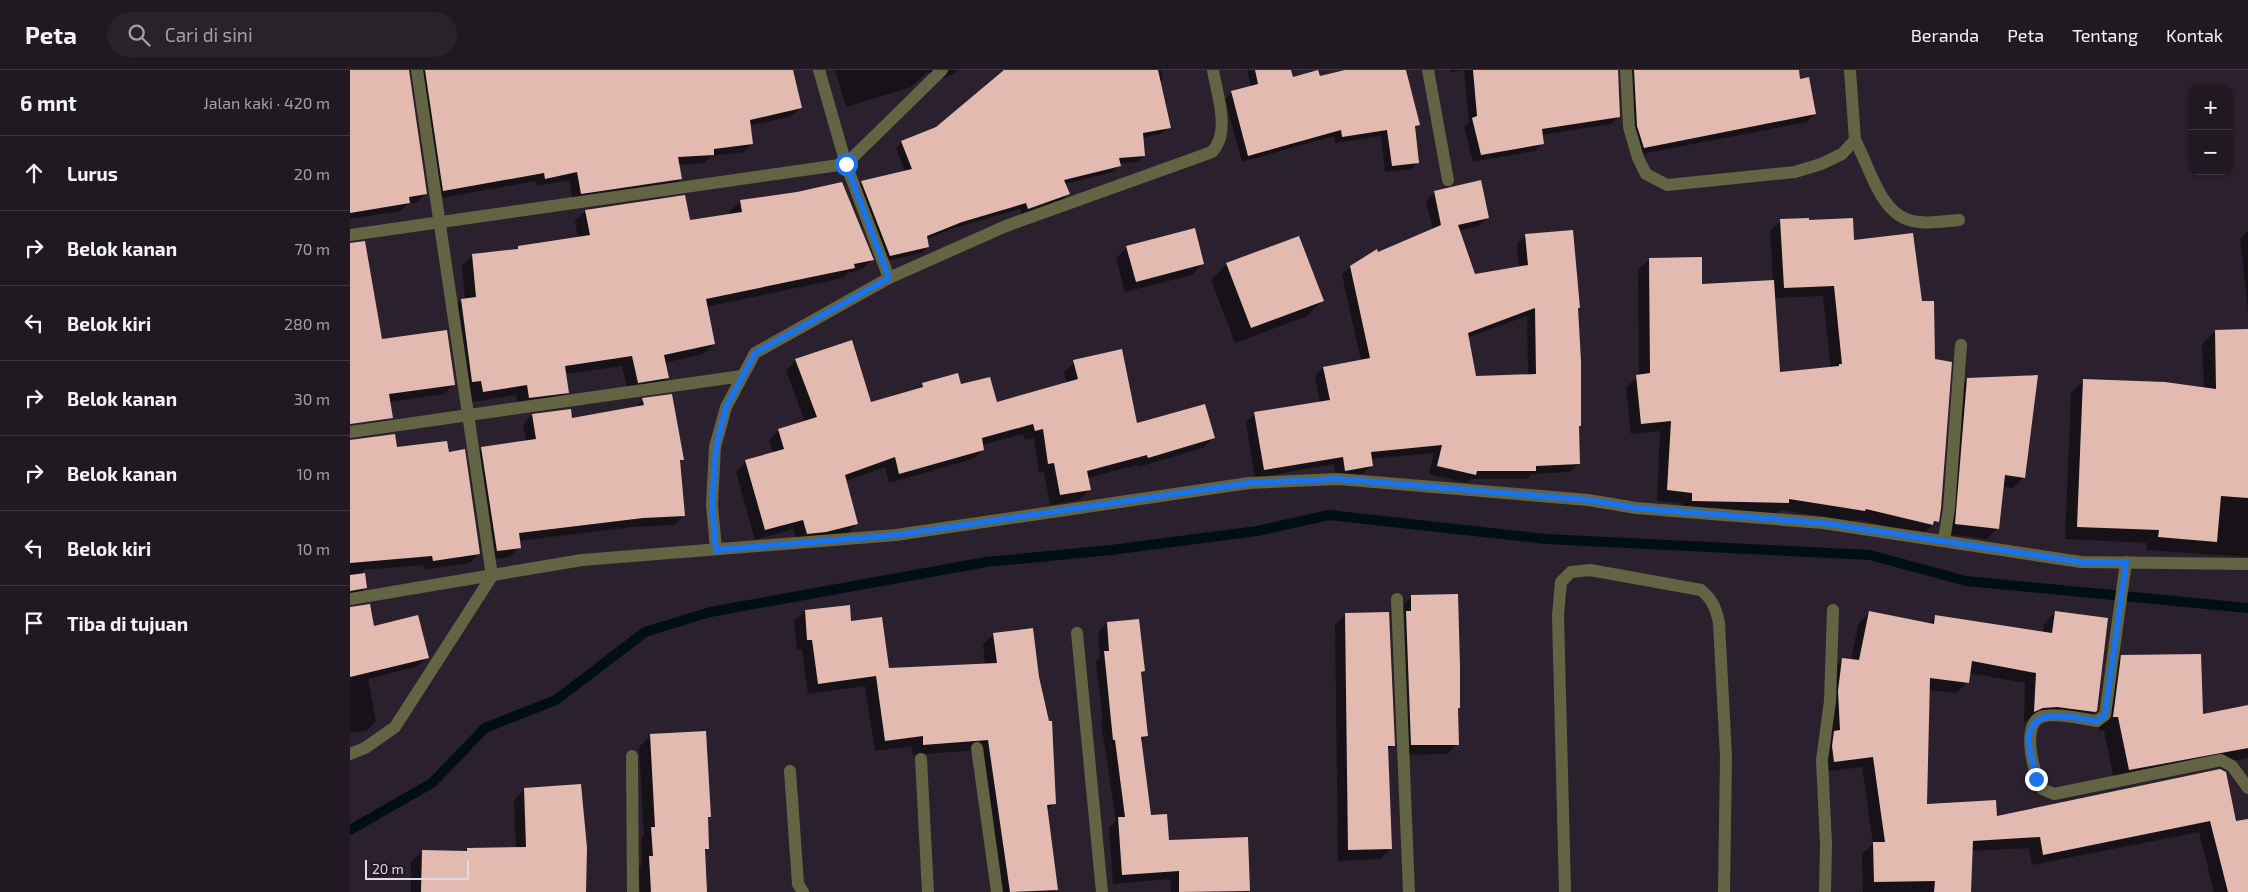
<!DOCTYPE html>
<html lang="id">
<head>
<meta charset="utf-8">
<style>
	:root { --surface:#201922; --page:#28222a; --text:#f1f3f6; --muted:#a2a0a5; --line:#3d3840 }
	body { margin:0; font-family:"Exo 2",sans-serif; background:var(--page); color:var(--text) }
	.controls { position:absolute; right:15px; top:15px; display:grid; overflow:hidden; border-radius:10px; box-shadow:0 1px 4px #0004 }
	.controls button { width:45px; height:45px; display:grid; place-items:center; padding:0; border:0; border-bottom:1px solid var(--line); background:var(--surface); color:var(--text); font:25px sans-serif }
	.scale { position:absolute; left:15px; bottom:12px; width:104px; box-sizing:border-box; padding-left:5px; border:2px solid #dfd9e2; border-top:0; font-size:14px; line-height:18px; white-space:nowrap; color:#dfd9e2; -webkit-text-stroke:4px #211824; paint-order:stroke }
	.stop { position:absolute; width:15px; height:15px; margin:-11px; border:4px solid #1a73e8; border-radius:50%; background:#fff }
	.stop.end { background:#1a73e8; border-color:#fff; box-shadow:0 1px 5px #0008 }
	.list { margin:0; padding:0; list-style:none }
	h2 { display:flex; justify-content:space-between; align-items:center; height:65px; margin:0; padding:0 20px; font-size:21px }
	h2 small { font-size:16px; font-weight:400; color:var(--muted) }
	.list li { display:grid; grid-template-columns:32px 1fr auto; gap:15px; align-items:center; box-sizing:border-box; height:75px; padding:0 20px; border-top:1px solid var(--line) }
	.list b { display:block; font-size:19px; white-space:nowrap }
	.list em { font-size:16px; font-style:normal; color:var(--muted) }
	.icon { flex:none; width:28px; height:28px; fill:none; stroke:currentColor; stroke-width:2; stroke-linecap:round; stroke-linejoin:round }
	.map { position:relative; flex:none; width:1898px; height:822px; overflow:hidden }
	header { display:flex; align-items:center; gap:30px; box-sizing:border-box; height:70px; padding:0 25px; background:var(--surface); border-bottom:1px solid var(--line) }
	header strong { font-size:24px }
	nav { display:flex; gap:28px; margin-inline-start:auto; font-size:18px }
	.search { width:350px; height:45px; background:var(--page); display:flex; align-items:center; gap:12px; box-sizing:border-box; padding:0 18px; border-radius:28px; color:var(--muted); font-size:19px }
	main { display:flex }
	aside { flex:1; background:var(--surface) }
	.map>svg:first-child { display:block }
	.shadow { fill:#0007; fill-rule:evenodd }
	.lines { fill:none; stroke-linecap:round; stroke-linejoin:round }
	.stream { stroke:#000f15; stroke-width:10 }
	.building { fill:#e3bab0; fill-rule:evenodd }
	.lane { stroke:#636443; stroke-width:12 }
	.street { stroke:#636443; stroke-width:12 }
	.route { stroke:#1a73e8; stroke-width:6 }
</style>
</head>
<body>
<header>
<strong>Peta</strong>
<div class="search"><svg class="icon" aria-label="search" viewBox="0 0 24 24"><circle cx="10" cy="10" r="6"/><path d="M15 15l6 6"/></svg>Cari di sini</div>
<nav><a>Beranda</a><a>Peta</a><a>Tentang</a><a>Kontak</a></nav>
</header>
<main>
<aside>
<h2>6 mnt<small>Jalan kaki · 420 m</small></h2>
<ul class="list">
<li><svg class="icon" aria-label="ahead" viewBox="0 0 24 24"><path d="M12 20V5M6 11l6-6 6 6"/></svg><div><b>Lurus</b></div><em>20 m</em></li>
<li><svg class="icon" aria-label="right" viewBox="0 0 24 24"><path d="M7 20v-9h11M14 6l5 5-5 5"/></svg><div><b>Belok kanan</b></div><em>70 m</em></li>
<li><svg class="icon" aria-label="left" viewBox="0 0 24 24"><path d="M17 20v-9H6M10 6l-5 5 5 5"/></svg><div><b>Belok kiri</b></div><em>280 m</em></li>
<li><svg class="icon" aria-label="right" viewBox="0 0 24 24"><path d="M7 20v-9h11M14 6l5 5-5 5"/></svg><div><b>Belok kanan</b></div><em>30 m</em></li>
<li><svg class="icon" aria-label="right" viewBox="0 0 24 24"><path d="M7 20v-9h11M14 6l5 5-5 5"/></svg><div><b>Belok kanan</b></div><em>10 m</em></li>
<li><svg class="icon" aria-label="left" viewBox="0 0 24 24"><path d="M17 20v-9H6M10 6l-5 5 5 5"/></svg><div><b>Belok kiri</b></div><em>10 m</em></li>
<li><svg class="icon" aria-label="arrive" viewBox="0 0 24 24"><path d="M6 21V4h12l-3 4 3 4H6"/></svg><div><b>Tiba di tujuan</b></div></li>
</ul>
</aside>
<div class="map">
<svg width="1898" height="822" viewBox="0 0 1898 822">
	<rect width="100%" height="100%" fill="#2b212e"/>
	<!-- shadow -->
	<g class="shadow">
		<polygon points="0,0 59,0 76,124 67,132 58,134 50,141 0,149"/>
		<polygon points="68,0 442,0 451,38 442,46 399,56 402,73 394,82 361,86 354,93 328,95 331,109 322,117 223,132 219,110 187,116 186,111 85,129"/>
		<polygon points="485,0 608,0 603,5 590,9 587,4 578,2 561,17 496,37"/>
		<polygon points="662,0 811,0 813,9 810,12 819,57 813,63 792,68 794,85 788,92 769,93 770,95 763,102 714,114 718,124 712,130 672,145 670,139 604,158 576,169 578,177 572,183 533,192 506,119 512,113 555,102 546,78 552,72 587,58"/>
		<polygon points="897,0 940,0 942,8 969,7 1000,0 1057,0 1068,55 1064,59 1068,92 1061,99 1035,102 1031,66 985,73 984,66 892,92 875,29 882,22 901,17"/>
		<polygon points="1100,0 1114,0 1101,2"/>
		<polygon points="1114,0 1267,0 1269,46 1261,54 1192,65 1193,73 1185,81 1123,92 1114,57 1119,52"/>
		<polygon points="1269,0 1448,0 1449,10 1465,44 1457,52 1286,85 1275,3"/>
		<path d="M1085 122 1138 147 1129 156 1108 161 1125 205 1169 198 1167 174 1176 165 1229 237 1227 240 1229 394 1220 402 1182 404 1177 409H1121L1117 413 1079 404 1084 383 1021 389 1022 395 1013 404 986 409 984 394 905 408 896 352 905 344 970 333 965 306 973 298 1011 291 992 205 1001 196 1083 160 1076 131ZM1177 246 1178 306 1125 308 1118 267Z"/>
		<polygon points="391,131 522,190 511,200 498,203 493,208 356,237 364,274 353,284 314,293 317,308 307,318 278,323 272,296 215,304 218,322 207,333 169,338 166,325 122,332 101,241 111,230 115,230 112,196 123,185 165,180 168,177 228,168 225,151 235,141 339,151 381,145 380,141"/>
		<path d="M1431 151 1503 172 1588 451 1572 465 1506 449 1503 451 1431 440 1427 443 1332 442V433L1307 431 1310 361 1281 364 1276 317 1289 306 1288 200 1299 189 1351 215 1423 211 1420 161ZM1473 226 1481 299 1429 304 1424 228Z"/>
		<polygon points="1898,161 1898,241 1890,169"/>
		<polygon points="777,177 852,194 842,205 775,222 766,188"/>
		<polygon points="877,194 973,230 957,246 885,273 861,210"/>
		<polygon points="0,195 31,270 104,314 94,324 0,338"/>
		<polygon points="1898,260 1898,487 1796,480 1797,473 1715,469 1721,323 1734,311 1854,319 1852,274 1865,261"/>
		<polygon points="446,290 520,333 567,320 573,314 610,316 646,334 717,313 714,302 724,292 786,354 863,368 853,378 788,397 787,395 737,408 739,420 729,430 700,435 694,402 689,403 684,368 675,370 673,364 632,375 633,379 623,389 539,413 535,397 496,411 507,454 497,464 447,473 443,459 405,470 386,402 396,392 423,384 419,370 429,360 455,352 436,300"/>
		<polygon points="1617,310 1674,407 1663,418 1653,417 1648,458 1637,469 1595,464 1606,320"/>
		<polygon points="293,330 333,389 329,393 334,446 324,455 282,457 169,471 169,477 160,487 137,490 122,388 132,378 176,372 173,355 182,345 221,349 284,338"/>
		<polygon points="0,374 46,378 129,483 120,493 74,500 73,495 13,500 16,517 6,527 0,528"/>
		<polygon points="1061,527 1109,638 1106,640 1107,674 1098,684 1052,685 1052,536"/>
		<polygon points="0,538 23,557 77,587 68,596 18,609 26,651 16,661 0,663"/>
		<polygon points="455,541 500,552 538,599 635,595 633,574 644,564 705,733 697,741 706,820 704,822 648,822 628,680 563,685 562,676 525,681 515,616 458,624 452,580 447,580 444,551"/>
		<polygon points="1705,542 1746,640 1735,652 1681,649 1674,652 1675,613 1619,603 1618,612 1606,623 1579,620 1576,735 1646,748 1870,700 1885,753 1898,750 1898,822 1864,822 1849,762 1682,795 1679,778 1621,781 1615,822 1513,822 1512,784 1523,774 1512,697 1473,702 1482,601 1493,589 1501,590 1508,554 1519,543 1578,554 1586,546 1693,563 1694,554"/>
		<polygon points="996,544 1044,675 1037,681 1041,778 1030,789 988,791 985,555"/>
		<polygon points="757,553 793,601 790,605 797,666 790,672 800,746 818,771 899,821 898,822 821,822 820,809 763,814 759,757 766,751 751,652 753,651 746,592 750,587 748,562"/>
		<polygon points="1772,586 1851,646 1898,636 1898,688 1765,714 1754,661 1749,661 1758,601"/>
		<polygon points="300,666 360,746 357,749 358,778 354,782 356,822 290,822 289,798 292,794 291,770 294,766 289,677"/>
		<polygon points="175,719 235,822 61,822 61,792 72,781 114,782 117,779 166,779 164,730"/>
	</g>
	<g class="lines">
		<!-- stream -->
		<polyline class="stream" points="0,760 82,713 135,658 206,630 295,562 360,542 636,492 761,480 907,461 979,445 1196,469 1520,485 1616,511 1898,538"/>
	</g>
	<!-- building -->
	<g class="building">
		<polygon points="0,0 59,0 77,124 59,127 60,133 0,143"/>
		<polygon points="75,0 443,0 452,38 400,50 403,74 364,79 364,85 328,87 332,109 231,124 227,102 195,109 194,103 93,121"/>
		<polygon points="654,0 808,0 821,58 793,63 795,86 769,88 771,96 714,110 720,124 678,139 676,133 612,152 577,166 579,177 540,186 511,111 562,99 551,71 586,57"/>
		<polygon points="905,0 941,0 943,7 968,0 970,6 995,0 1056,0 1070,55 1065,56 1069,93 1042,96 1037,60 992,67 991,60 898,86 881,21 908,14"/>
		<polygon points="1123,0 1268,0 1270,47 1192,59 1194,74 1131,85 1122,48 1127,46"/>
		<polygon points="1284,0 1449,0 1450,9 1459,7 1466,44 1294,78 1287,56"/>
		<path d="M1131 110 1139 148 1108 155 1125 204 1178 195 1175 164 1223 160 1230 238H1228L1231 291V356H1229L1230 394 1186 396V401H1127L1126 405 1087 396 1092 375 1021 382 1023 396 995 401 993 387 914 400 904 342 980 330 973 297 1020 288 1000 196 1027 179 1028 182 1091 155 1084 121ZM1185 238 1186 304 1126 306 1118 263Z"/>
		<polygon points="492,112 524,190 504,194 505,198 356,229 365,274 314,285 319,308 288,313 282,286 215,296 219,323 179,328 177,315 133,322 131,311 122,312 111,229 126,227 122,184 168,179 168,176 240,165 235,140 335,125 340,150 392,142 390,130 447,122"/>
		<polygon points="1459,148 1459,150 1503,148 1504,170 1563,163 1572,231 1584,231 1585,289 1602,292 1591,438 1589,452 1584,451 1583,455 1516,439 1515,441 1439,429 1439,433 1342,431 1342,423 1317,420 1321,351 1291,354 1286,305 1300,303 1299,188 1352,187 1352,214 1424,210 1430,302 1489,296 1489,294 1492,294 1484,216 1434,218 1430,149"/>
		<polygon points="845,158 854,194 786,212 776,176"/>
		<polygon points="949,166 974,231 901,258 876,193"/>
		<polygon points="15,171 32,269 97,260 105,315 39,324 43,348 0,354 0,173"/>
		<polygon points="1898,259 1898,428 1871,426 1867,472 1808,467 1809,460 1727,457 1733,309 1815,312 1866,319 1865,260"/>
		<polygon points="502,270 521,332 573,317 572,313 608,303 611,314 640,307 647,332 728,309 723,290 772,279 787,353 855,334 865,368 798,388 797,385 737,401 741,420 710,425 704,393 698,394 693,359 685,361 683,354 632,368 634,380 549,404 545,387 495,405 508,454 476,462 457,464 453,450 415,460 395,390 434,379 428,359 467,347 445,289"/>
		<polygon points="1688,305 1675,408 1655,405 1649,459 1605,454 1617,308"/>
		<polygon points="322,324 334,390 330,390 335,446 293,448 169,463 171,478 147,481 131,377 186,369 182,344 221,339 222,348 294,335 292,328"/>
		<polygon points="45,364 47,377 97,371 99,382 115,379 130,484 83,491 82,486 0,493 0,370"/>
		<polygon points="15,503 17,518 0,521 0,505"/>
		<polygon points="1108,524 1110,597 1110,638 1108,638 1109,675 1061,675 1056,541 1061,541 1061,525"/>
		<polygon points="20,534 24,556 68,545 79,588 0,607 0,537"/>
		<polygon points="500,535 501,551 532,547 539,598 647,593 643,563 683,558 689,607 699,651 702,651 706,734 697,735 708,820 660,822 638,670 573,675 573,666 535,671 526,606 468,614 462,570 457,570 455,540"/>
		<polygon points="1519,541 1584,554 1585,545 1702,563 1705,541 1758,548 1747,641 1745,642 1707,637 1693,638 1684,642 1686,603 1622,591 1619,613 1580,608 1577,734 1646,730 1647,746 1870,699 1876,702 1886,751 1898,749 1898,822 1878,822 1860,751 1693,785 1690,767 1623,771 1621,822 1584,822 1585,811 1524,812 1523,772 1535,772 1523,687 1484,692 1482,676 1484,661 1490,660 1488,621 1492,588 1509,590"/>
		<polygon points="1039,542 1045,676 1038,676 1042,779 998,780 995,543"/>
		<polygon points="789,549 795,601 791,602 798,666 791,667 801,745 817,744 819,770 898,767 900,821 829,822 829,801 772,805 768,747 775,747 765,670 763,670 754,581 759,581 757,552"/>
		<polygon points="1851,584 1853,644 1898,635 1898,678 1779,700 1768,647 1763,647 1771,585"/>
		<polygon points="356,661 361,747 358,747 359,779 355,779 357,822 301,822 299,786 303,786 301,757 305,757 300,664"/>
		<polygon points="231,714 237,778 236,822 71,822 72,780 117,781 117,778 176,777 174,718"/>
	</g>
	<g class="lines">
		<!-- lane -->
		<path class="lane" d="M1215 822 1208 545 1211 512 1221 502 1240 500 1351 520C1363 530 1366 539 1369 553L1376 687 1374 822"/>
		<!-- street -->
		<g class="street">
			<polyline points="1078,0 1098,110"/>
			<polyline points="1276,0 1279,57 1288,88 1296,104 1317,115 1445,102 1471,94 1492,84 1505,70 1500,0"/>
			<path d="M1505 70C1519 95 1529 141 1559 150 1574 155 1594 151 1609 150"/>
			<polyline points="0,165 496,94 592,0"/>
			<path d="M539 208 656 156 862 82C881 62 867 25 863 0"/>
			<polyline points="0,362 392,306"/>
			<polyline points="1594,470 1599,439 1611,275"/>
			<polyline points="366,479 362,435 365,377 376,337 405,283 539,208 496,94 469,0"/>
			<path d="M1776 492 1755 645 1747 651C1731 649 1710 643 1694 646 1669 651 1684 704 1692 719L1704 724 1871 690 1882 696 1898 718"/>
			<polyline points="0,529 232,490 546,465 899,413 988,409 1238,430 1286,438 1473,453 1731,492 1898,494"/>
			<polyline points="1047,529 1059,822"/>
			<polyline points="727,563 752,822"/>
			<polyline points="627,678 647,822"/>
			<polyline points="0,684 15,678 45,657 142,506 67,0"/>
			<polyline points="282,686 283,822"/>
			<polyline points="571,689 578,822"/>
			<polyline points="440,701 448,814 453,822"/>
			<polyline points="1475,822 1476,774 1472,690 1480,631 1483,540"/>
		</g>
	</g>
	<g class="lines">
		<!-- route -->
		<path class="route" d="M496 94 539 208 405 283 376 337 366 377 362 435 366 480 546 465 899 413 988 409 1238 430 1286 438 1473 453 1731 492H1776L1755 645 1747 651C1726 649 1684 634 1679 666 1677 676 1685 698 1686 709"/>
	</g>
</svg>
<div class="controls">
<button>+</button>
<button>−</button>
</div>
<div class="scale">20 m</div>
<div class="stop" style="left:496px;top:94px"></div>
<div class="stop end" style="left:1686px;top:709px"></div>
</div>
</main>
</body>
</html>
